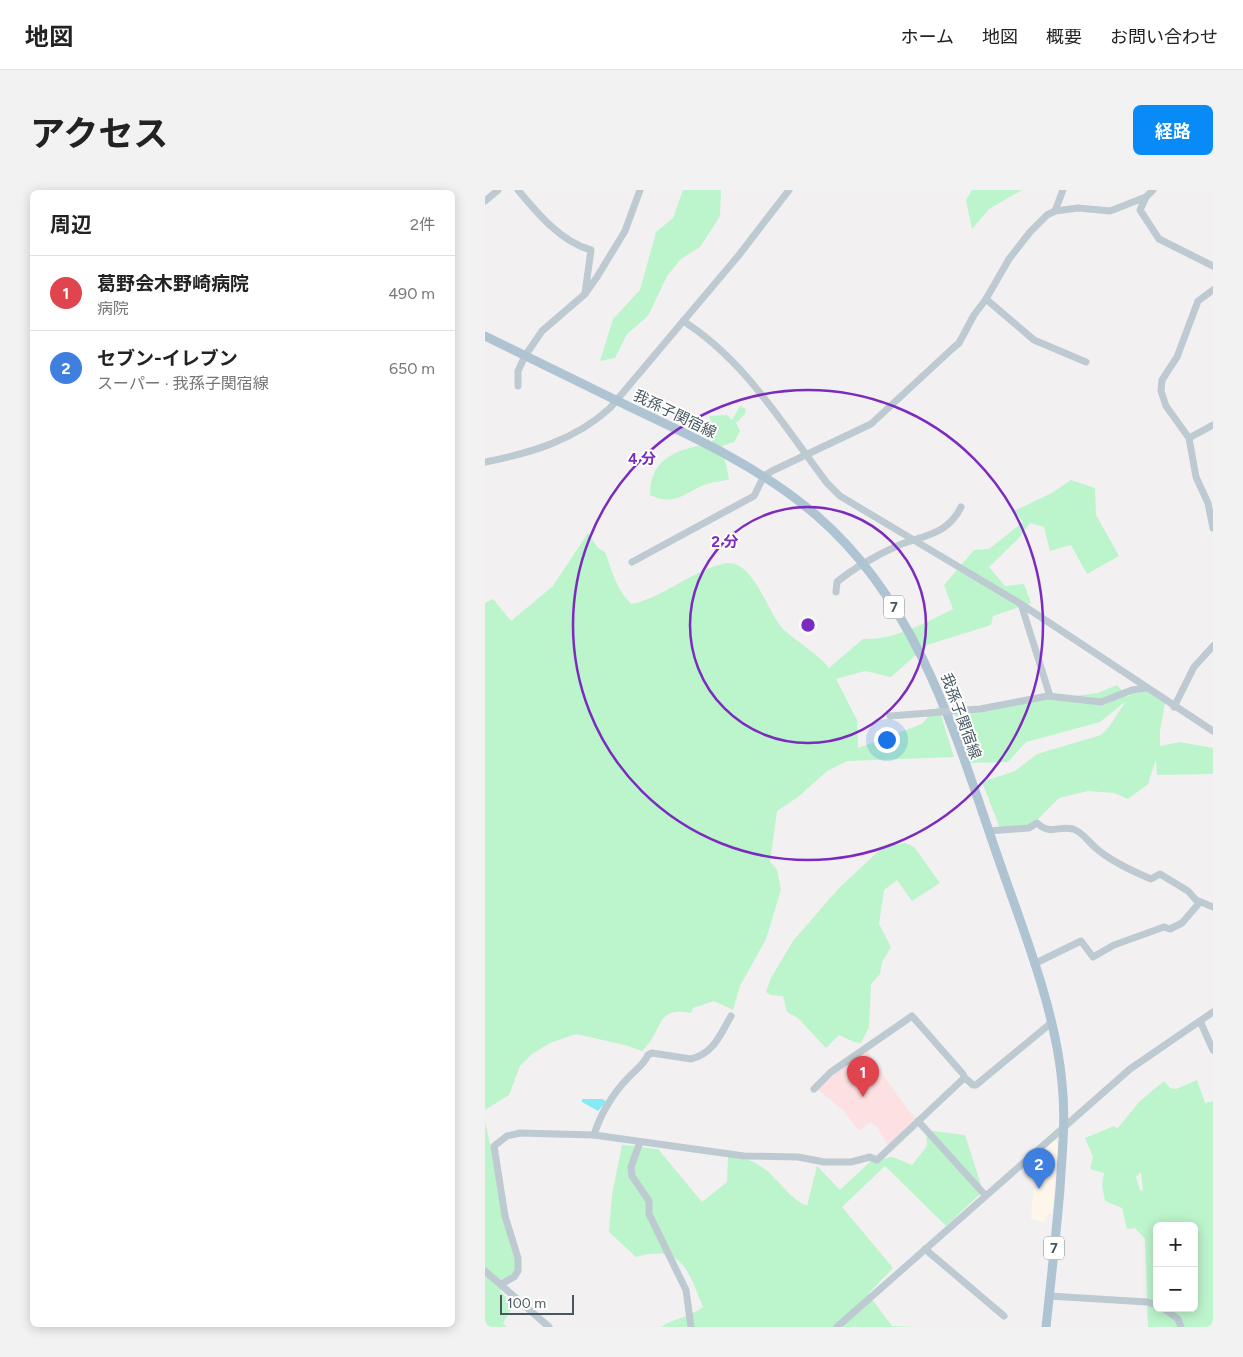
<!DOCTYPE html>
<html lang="ja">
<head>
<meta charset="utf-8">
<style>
	:root { --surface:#fff; --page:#f2f2f2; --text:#222; --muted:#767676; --line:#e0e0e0; --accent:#088bf6 }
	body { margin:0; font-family:Figtree,"Noto Sans JP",sans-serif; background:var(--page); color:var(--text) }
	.controls { position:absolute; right:15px; bottom:15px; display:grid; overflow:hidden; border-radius:8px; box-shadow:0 2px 12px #0003 }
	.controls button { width:45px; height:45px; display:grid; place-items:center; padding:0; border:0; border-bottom:1px solid var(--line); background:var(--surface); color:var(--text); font:25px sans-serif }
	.scale { position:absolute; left:15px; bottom:12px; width:74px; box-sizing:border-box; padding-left:5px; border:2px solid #465760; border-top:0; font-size:14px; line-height:18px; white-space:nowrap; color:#465760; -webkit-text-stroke:4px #fff; paint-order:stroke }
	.you { position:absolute; left:401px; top:549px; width:18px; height:18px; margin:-12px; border:4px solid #fff; border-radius:50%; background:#1a73e8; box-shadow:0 0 0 8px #1a73e833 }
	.badge { display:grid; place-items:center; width:32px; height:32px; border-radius:50%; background:var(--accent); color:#fff; font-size:16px; font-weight:700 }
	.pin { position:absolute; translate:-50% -41px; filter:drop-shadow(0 1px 2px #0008) }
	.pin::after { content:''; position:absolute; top:26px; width:18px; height:15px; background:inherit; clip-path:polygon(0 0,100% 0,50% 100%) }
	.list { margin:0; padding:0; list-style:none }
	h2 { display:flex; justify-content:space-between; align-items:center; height:65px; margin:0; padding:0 20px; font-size:21px }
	h2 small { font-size:16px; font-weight:400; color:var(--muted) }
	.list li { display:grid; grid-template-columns:32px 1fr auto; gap:15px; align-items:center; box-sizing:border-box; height:75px; padding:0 20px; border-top:1px solid var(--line) }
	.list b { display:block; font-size:19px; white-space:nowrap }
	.list p { margin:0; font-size:16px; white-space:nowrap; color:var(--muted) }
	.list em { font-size:16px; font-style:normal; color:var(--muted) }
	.map { position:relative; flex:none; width:728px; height:1137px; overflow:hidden; border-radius:8px }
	header { display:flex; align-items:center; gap:30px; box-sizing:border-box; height:70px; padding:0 25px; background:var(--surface); border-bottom:1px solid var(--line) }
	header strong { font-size:24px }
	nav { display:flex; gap:28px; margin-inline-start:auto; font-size:18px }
	.intro { display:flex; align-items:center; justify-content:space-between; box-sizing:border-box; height:120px; padding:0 30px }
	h1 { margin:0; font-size:35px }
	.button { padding:12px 22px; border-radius:8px; background:var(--accent); color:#fff; font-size:18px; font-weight:700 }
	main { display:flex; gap:30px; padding:0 30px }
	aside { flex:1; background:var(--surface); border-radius:8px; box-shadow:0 2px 12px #0003 }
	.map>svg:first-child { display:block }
	.commercial { fill:#fef6ea }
	.medical { fill:#fde0e1 }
	.green { fill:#bcf4cb; fill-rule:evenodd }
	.water { fill:#85eaf5 }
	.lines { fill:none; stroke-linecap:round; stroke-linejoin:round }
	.minor { stroke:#bdcad1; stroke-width:7 }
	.major { stroke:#aec4d2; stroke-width:9 }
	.minor-bridge { stroke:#bdcad1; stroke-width:7 }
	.ring { fill:none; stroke:#7b2cbf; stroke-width:2.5 }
	.labels { text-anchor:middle; stroke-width:4; stroke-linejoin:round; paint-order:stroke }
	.shield { fill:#fff; stroke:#7e8990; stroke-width:1 }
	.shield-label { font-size:14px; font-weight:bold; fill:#465760 }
	.street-label { font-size:15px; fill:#465760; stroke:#fff }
	.centre { fill:#7b2cbf; stroke:#fff; stroke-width:2.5 }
	.ring-label { font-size:15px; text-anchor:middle; font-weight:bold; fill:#7b2cbf; stroke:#fff; stroke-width:4; stroke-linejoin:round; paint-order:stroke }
</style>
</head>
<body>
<header>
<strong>地図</strong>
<nav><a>ホーム</a><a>地図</a><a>概要</a><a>お問い合わせ</a></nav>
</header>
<div class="intro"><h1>アクセス</h1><a class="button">経路</a></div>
<main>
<aside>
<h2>周辺<small>2件</small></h2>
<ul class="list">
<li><span class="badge" style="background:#e0444e">1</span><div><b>葛野会木野崎病院</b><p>病院</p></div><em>490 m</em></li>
<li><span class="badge" style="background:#3f7fe0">2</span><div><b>セブン-イレブン</b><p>スーパー · 我孫子関宿線</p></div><em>650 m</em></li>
</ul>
</aside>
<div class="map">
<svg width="728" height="1137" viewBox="0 0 728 1137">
	<rect width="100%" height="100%" fill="#f3f0f1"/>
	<!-- commercial -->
	<polygon class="commercial" points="567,950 573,953 567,1024 563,1024 559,1032 546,1029 549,992 559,984 560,969 554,961"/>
	<!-- medical -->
	<polygon class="medical" points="381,859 409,901 431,930 403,956 393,938 386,932 374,941 358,920 332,899"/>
	<!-- green -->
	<g class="green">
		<polygon points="198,0 236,0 235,26 215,57 196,69 182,86 163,126 142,144 130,168 115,171 128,129 155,100 171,42 188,28"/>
		<polygon points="487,0 537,0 504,19 487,39 481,10"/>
		<path d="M255 216 261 219 260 224 251 233 255 241 249 252 237 256 244 289C237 292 232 291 225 293 201 300 192 318 165 305 165 266 195 259 227 253L229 237 224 226 242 225 247 230Z"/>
		<path d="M586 290 610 298 611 325 634 366 602 384 586 355 565 361 559 337 545 333 533 349 504 377 520 396 539 394 546 413 508 426 506 435 442 455 406 487 380 481 351 489 372 530 373 558 437 534 453 516 469 567 362 571 342 581 313 607 292 621 285 672 292 679 296 700 281 749 255 796 248 820 229 811 208 818 206 823C169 816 179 841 157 861L140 855 91 844 65 853 47 864 35 876 24 905 0 920V413L8 409 26 431 68 396 103 343 113 358 120 362C127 380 132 402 147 414 179 407 205 382 237 374 268 365 282 423 298 439 313 453 331 462 344 478L378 449C411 450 439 433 468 419L459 395 489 360 504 359 538 332 529 321 567 303Z"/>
		<polygon points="632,495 643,507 647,502 660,500 680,513 675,541 675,556 695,552 728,558 728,584 672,585 671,569 663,594 643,609 629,603 603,601 574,608 547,635 515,638 497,592 530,581 552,564 616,545 624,537 641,511 615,532 541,552 523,572 485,573 469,522 613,503"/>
		<polygon points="420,653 429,657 455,693 427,711 412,690 399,700 394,734 406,757 397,772 395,784 386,794 384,837 376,853 369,852 354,845 341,858 313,828 302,822 298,806 286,805 281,802 286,788 308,751 354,698 398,657"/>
		<path d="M712 890 720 913 728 911V1137H663L660 1049 650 1038 642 1039 637 1018 620 1011 617 995 619 983 605 979 608 967 600 948 629 936 632 939 655 911 679 891 685 898 691 899ZM656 982 658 1001 655 1000 651 987ZM672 1036H709V1118H672Z"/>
		<polygon points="0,931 32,1075 29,1085 15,1101 29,1115 18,1133 21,1137 0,1137"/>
		<path d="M441 940 480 945 498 1001 461 1036 400 976 357 1017 408 1078 383 1104 407 1136 433 1137H176C189 1128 206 1127 218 1117 203 1080 197 1054 151 1067L124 1042 127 1005 137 955 173 959 217 1012 242 992 243 967C253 968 265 969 274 975 292 986 302 1007 322 1016L332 976 355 1000 387 970 408 967 427 975 442 956Z"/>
	</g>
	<!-- water -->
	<polygon class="water" points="97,909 118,909 121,912 113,921 97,912"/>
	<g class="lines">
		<!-- minor -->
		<g class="minor">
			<path d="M33 0C52 23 76 52 106 60L100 103"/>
			<polyline points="668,0 661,7 655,20 674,49 728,76"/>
			<polyline points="0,11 13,0"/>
			<polyline points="570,21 578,0"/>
			<polyline points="728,100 713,111 692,167 677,190 676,201 681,216 704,248 711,287 723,313 728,338"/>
			<polyline points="501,109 549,150 601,172"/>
			<path d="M198 131C260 170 298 235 342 293L355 306 536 414 728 541"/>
			<polyline points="33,196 33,181 40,166 57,141 100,104 112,87 140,41 155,0"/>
			<polyline points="704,248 728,235"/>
			<path d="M0 272C46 263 90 250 125 218L254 65 304 0"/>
			<polyline points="147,372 269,306 279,286 287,281 386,234 467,159 474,153 489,125 501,109 524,69 545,42 562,25 570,21 593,18 625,21 661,7"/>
			<path d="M351 402 352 392C367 379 394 364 412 356 437 345 462 346 476 317"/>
			<polyline points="536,414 565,506"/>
			<polyline points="689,517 709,477 728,456"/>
			<polyline points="477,520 495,519 563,506 616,512 647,500 661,498"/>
			<polyline points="405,526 444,523"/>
			<path d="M503 641 544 638 552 633C566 646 573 635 588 639 598 642 604 653 612 659 627 672 647 681 666 689L675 684 703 701 711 710 728 717"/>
			<polyline points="549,774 596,751 608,767 629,755 679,737 685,739 697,733 715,712"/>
			<polyline points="715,831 728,860"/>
			<polyline points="329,899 346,882 427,826 478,884 479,888"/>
			<polyline points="433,931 500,1005"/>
			<path d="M109 945C115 925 128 903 143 888 150 880 158 876 163 865L167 863 206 869C229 863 235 845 246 826"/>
			<polyline points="155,952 146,977 147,986 164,1011 164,1024 201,1100 206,1137"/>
			<polyline points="440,1059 519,1126"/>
			<polyline points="0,1081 64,1137"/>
			<polyline points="16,1094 29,1087 33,1081 33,1068 20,1026 9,956 22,946 35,943 109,945 259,966 313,967 339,972 366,972 385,967 392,970 477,890 480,888 488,895 491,895 566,833"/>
			<polyline points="564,1106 662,1112 672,1115"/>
			<polyline points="678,1118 693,1129 696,1137"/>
			<polyline points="352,1137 645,879 728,822"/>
		</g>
		<!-- major -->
		<path class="major" d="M0 146C49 170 98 194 147 218 211 248 276 278 331 325 437 416 473 554 518 682 541 747 571 824 577 893 581 929 577 964 575 999 571 1045 566 1091 561 1137"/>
		<!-- minor-bridge -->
		<polyline class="minor-bridge" points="444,523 477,520"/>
	</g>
	<!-- distance rings -->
	<g class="ring">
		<circle cx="323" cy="435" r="118"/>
		<circle cx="323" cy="435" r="235"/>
	</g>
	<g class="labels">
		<!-- shield labels -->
		<g class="shield">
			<rect x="399" y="405.5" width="20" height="23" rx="4"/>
			<rect x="559" y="1046.5" width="20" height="23" rx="4"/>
		</g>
		<g class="shield-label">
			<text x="409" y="422">7</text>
			<text x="569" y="1063">7</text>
		</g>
		<!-- street labels -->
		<g class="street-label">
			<text transform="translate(190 224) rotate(26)" y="5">我孫子関宿線</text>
			<text transform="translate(476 526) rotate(70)" y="5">我孫子関宿線</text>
		</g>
	</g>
	<circle cx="323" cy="435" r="8" class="centre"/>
	<g class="ring-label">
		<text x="157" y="274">4 分</text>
		<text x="240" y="357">2 分</text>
	</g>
</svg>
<div class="controls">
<button>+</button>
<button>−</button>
</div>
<div class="scale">100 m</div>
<div class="you"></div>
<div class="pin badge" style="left:378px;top:907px;background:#e0444e">1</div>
<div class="pin badge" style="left:554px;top:999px;background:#3f7fe0">2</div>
</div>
</main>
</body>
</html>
